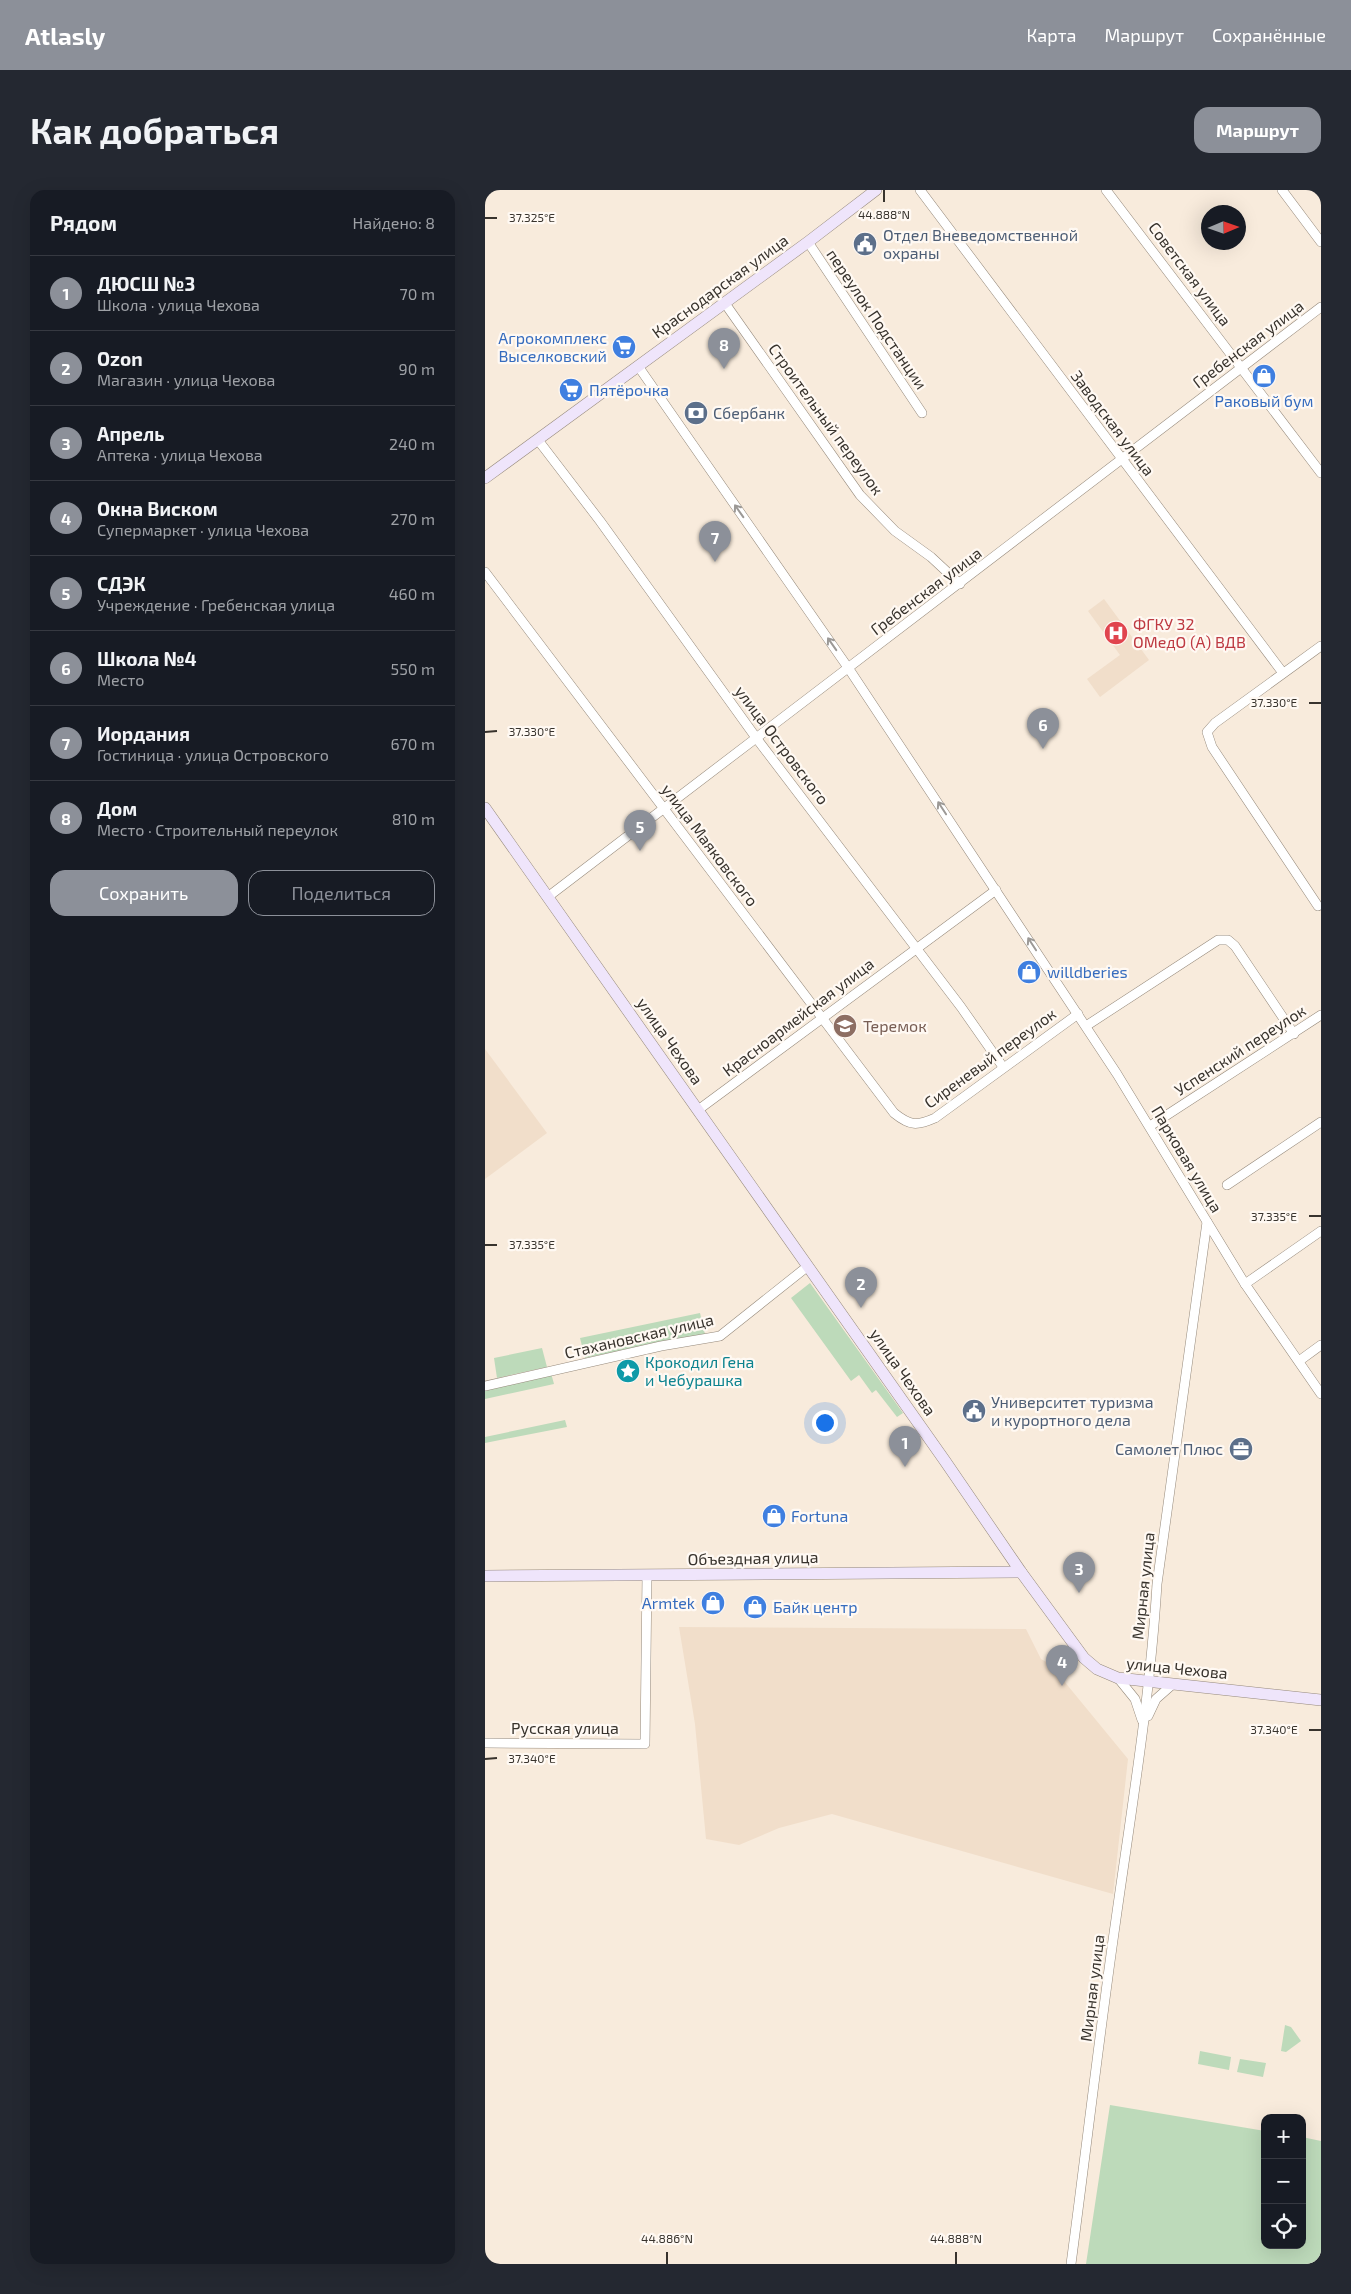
<!DOCTYPE html>
<html lang="ru">
<head>
<meta charset="utf-8">
<style>
	:root { --surface:#171b24; --page:#242831; --text:#f1f3f6; --muted:#9ea1a6; --line:#363941; --accent:#8c9099 }
	body { margin:0; font-family:"Exo 2",sans-serif; background:var(--page); color:var(--text) }
	.controls { position:absolute; right:15px; bottom:15px; display:grid; overflow:hidden; border-radius:10px; box-shadow:0 5px 20px #0002 }
	.controls button { width:45px; height:45px; display:grid; place-items:center; padding:0; border:0; border-bottom:1px solid var(--line); background:var(--surface); color:var(--text); font:25px sans-serif }
	.compass { position:absolute; left:716px; top:15px; width:45px; height:45px; border-radius:50%; background:var(--surface); box-shadow:0 5px 20px #0002; rotate:88deg }
	.you { position:absolute; left:339px; top:1232px; width:18px; height:18px; margin:-12px; border:4px solid #fff; border-radius:50%; background:#1a73e8; box-shadow:0 0 0 8px #1a73e833 }
	.badge { display:grid; place-items:center; width:32px; height:32px; border-radius:50%; background:var(--accent); color:#fff; font-size:16px; font-weight:700 }
	.pin { position:absolute; translate:-50% -41px; filter:drop-shadow(0 1px 2px #0008) }
	.pin::after { content:''; position:absolute; top:26px; width:18px; height:15px; background:inherit; clip-path:polygon(0 0,100% 0,50% 100%) }
	.list { margin:0; padding:0; list-style:none }
	h2 { display:flex; justify-content:space-between; align-items:center; height:65px; margin:0; padding:0 20px; font-size:21px }
	h2 small { font-size:16px; font-weight:400; color:var(--muted) }
	.list li { display:grid; grid-template-columns:32px 1fr auto; gap:15px; align-items:center; box-sizing:border-box; height:75px; padding:0 20px; border-top:1px solid var(--line) }
	.list b { display:block; font-size:19px; white-space:nowrap }
	.list p { margin:0; font-size:16px; white-space:nowrap; color:var(--muted) }
	.list em { font-size:16px; font-style:normal; color:var(--muted) }
	.actions { display:flex; gap:10px; padding:15px 20px }
	.actions a { flex:1; padding:11px 0; border:1px solid var(--accent); border-radius:15px; text-align:center; font-size:18px; color:var(--accent) }
	.actions .main { background:var(--accent); color:#fff }
	.icon { flex:none; width:28px; height:28px; fill:none; stroke:currentColor; stroke-width:2; stroke-linecap:round; stroke-linejoin:round }
	.map { position:relative; flex:none; width:836px; height:2074px; overflow:hidden; border-radius:15px }
	header { display:flex; align-items:center; gap:30px; box-sizing:border-box; height:70px; padding:0 25px; background:var(--accent); color:#fff }
	header strong { font-size:24px }
	nav { display:flex; gap:28px; margin-inline-start:auto; font-size:18px }
	.intro { display:flex; align-items:center; justify-content:space-between; box-sizing:border-box; height:120px; padding:0 30px }
	h1 { margin:0; font-size:35px }
	.button { padding:12px 22px; border-radius:15px; background:var(--accent); color:#fff; font-size:18px; font-weight:700 }
	main { display:flex; gap:30px; padding:0 30px }
	aside { flex:1; background:var(--surface); border-radius:15px; box-shadow:0 5px 20px #0002 }
	.map>svg:first-child { display:block }
	.built { fill:#f1deca }
	.green { fill:#bddaba }
	.lines { fill:none; stroke-linecap:round; stroke-linejoin:round }
	.street-casing { stroke:#95897b; stroke-width:10 }
	.secondary-casing { stroke:#95897b; stroke-width:12 }
	.street { stroke:#fff; stroke-width:9 }
	.secondary { stroke:#efe5fb; stroke-width:11 }
	.oneway { stroke:#9c9996 }
	.ticks { fill:none; stroke:#38332d; stroke-width:2 }
	.labels { text-anchor:middle; stroke-width:4.5; stroke-linejoin:round; paint-order:stroke }
	.service-label { font-size:16px; fill:#4e5e75; stroke:#fff9f3; text-anchor:start }
	.street-label { font-size:16px; fill:#38332d; stroke:#fff9f3 }
	.shop-label { font-size:16px; fill:#366cbe; stroke:#fff9f3; text-anchor:start }
	.health-label { font-size:16px; fill:#be3a42; stroke:#fff9f3; text-anchor:start }
	.education-label { font-size:16px; fill:#785e54; stroke:#fff9f3; text-anchor:start }
	.culture-label { font-size:16px; fill:#0d838f; stroke:#fff9f3; text-anchor:start }
	.ticks-label { font-size:12px; text-anchor:middle; fill:#38332d; stroke:#fff9f3; stroke-width:4.5; stroke-linejoin:round; paint-order:stroke }
</style>
</head>
<body>
<header>
<strong>Atlasly</strong>
<nav><a>Карта</a><a>Маршрут</a><a>Сохранённые</a></nav>
</header>
<div class="intro"><h1>Как добраться</h1><a class="button">Маршрут</a></div>
<main>
<aside>
<h2>Рядом<small>Найдено: 8</small></h2>
<ul class="list">
<li><span class="badge">1</span><div><b>ДЮСШ №3</b><p>Школа · улица Чехова</p></div><em>70 m</em></li>
<li><span class="badge">2</span><div><b>Ozon</b><p>Магазин · улица Чехова</p></div><em>90 m</em></li>
<li><span class="badge">3</span><div><b>Апрель</b><p>Аптека · улица Чехова</p></div><em>240 m</em></li>
<li><span class="badge">4</span><div><b>Окна Виском</b><p>Супермаркет · улица Чехова</p></div><em>270 m</em></li>
<li><span class="badge">5</span><div><b>СДЭК</b><p>Учреждение · Гребенская улица</p></div><em>460 m</em></li>
<li><span class="badge">6</span><div><b>Школа №4</b><p>Место</p></div><em>550 m</em></li>
<li><span class="badge">7</span><div><b>Иордания</b><p>Гостиница · улица Островского</p></div><em>670 m</em></li>
<li><span class="badge">8</span><div><b>Дом</b><p>Место · Строительный переулок</p></div><em>810 m</em></li>
</ul>
<div class="actions"><a class="main">Сохранить</a><a>Поделиться</a></div>
</aside>
<div class="map">
<svg width="836" height="2074" viewBox="0 0 836 2074">
	<rect width="100%" height="100%" fill="#f8ebdc"/>
	<!-- built -->
	<g class="built">
		<polygon points="619,409 664,470 615,507 602,489 635,465 603,421"/>
		<polygon points="0,859 62,943 0,989"/>
		<polygon points="194,1437 541,1439 556,1469 565,1474 643,1569 628,1704 347,1624 294,1638 254,1655 221,1649 210,1534"/>
	</g>
	<!-- green -->
	<g class="green">
		<polygon points="325,1093 418,1223 412,1227 391,1200 387,1203 374,1185 366,1191 306,1108"/>
		<polygon points="215,1123 220,1144 100,1168 95,1148"/>
		<polygon points="57,1158 62,1177 12,1188 9,1168"/>
		<polygon points="66,1183 69,1194 0,1209 0,1198"/>
		<polygon points="80,1230 82,1237 0,1253 0,1247"/>
		<polygon points="800,1835 806,1837 816,1851 801,1862 796,1861"/>
		<polygon points="715,1861 746,1867 744,1880 713,1874"/>
		<polygon points="755,1869 781,1873 778,1887 752,1882"/>
		<polygon points="625,1915 780,1941 780,2055 817,2055 817,1947 836,1951 836,2074 601,2074"/>
	</g>
	<g class="lines">
		<!-- street casing -->
		<g class="street-casing">
			<g id="street">
				<polyline points="435,0 798,483"/>
				<polyline points="621,0 836,283"/>
				<polyline points="797,0 836,52"/>
				<polyline points="323,52 437,223"/>
				<polyline points="239,112 375,305 410,341 446,367 475,394"/>
				<polyline points="153,176 364,479 632,884 760,1094 836,1204"/>
				<polyline points="53,250 115,331 272,549 476,817 518,877"/>
				<path d="M0 382 409 923C425 936 432 936 450 928L593 824"/>
				<polyline points="64,706 836,117"/>
				<polyline points="833,716 727,557 722,542 730,533 836,456"/>
				<polyline points="601,836 733,750 743,750 750,756 809,844"/>
				<polyline points="213,920 511,700"/>
				<polyline points="665,936 836,825"/>
				<polyline points="742,995 836,932"/>
				<polyline points="760,1094 836,1041"/>
				<polyline points="814,1171 836,1155"/>
				<polyline points="0,1196 176,1156 235,1146 323,1076"/>
				<polyline points="633,1488 650,1509 657,1530"/>
				<polyline points="663,1526 671,1509 688,1494"/>
				<polyline points="0,1553 160,1554 162,1385"/>
				<path d="M586 2074C601 1961 614 1848 630 1736 646 1622 665 1509 672 1394L722 1032"/>
			</g>
		</g>
		<!-- secondary casing -->
		<g class="secondary-casing">
			<g id="secondary">
				<polyline points="0,288 323,52 391,0"/>
				<polyline points="0,618 460,1271 536,1382 599,1468 612,1479 633,1488 836,1510"/>
				<polyline points="0,1386 536,1382"/>
			</g>
		</g>
		<!-- street -->
		<use href="#street" class="street"/>
		<!-- secondary -->
		<use href="#secondary" class="secondary"/>
	</g>
	<!-- one-way arrows -->
	<defs><path id="oneway-shaft" d="M-6 0H5M1.5-3L5.5 0L1.5 3" fill="none" stroke-width="1.6" stroke-linecap="round" stroke-linejoin="round" transform="scale(1.25)"/></defs>
	<g class="oneway">
		<use href="#oneway-shaft" transform="translate(254 321) rotate(-125)"/>
		<use href="#oneway-shaft" transform="translate(347 454) rotate(-125)"/>
		<use href="#oneway-shaft" transform="translate(457 618) rotate(-123)"/>
		<use href="#oneway-shaft" transform="translate(547 754) rotate(-123)"/>
	</g>
	<!-- ticks -->
	<path class="ticks" d="M399 0V12M0 28H12M824 513H836M0 542 12 541M824 1026H836M0 1055H12M824 1540H836M0 1569 12 1568M182 2062V2074M471 2062V2074"/>
	<!-- icons -->
	<defs>
		<g id="civic-disc" transform="scale(1.25)"><circle r="9.5" fill="#5c6f8a" stroke="#fff9f3"/><path d="M-.6-6.5H3V-4.5H.6V-3L4-1V1h2V6H-6V1h2V-1L-.6-3ZM-1.2 2.5V6h2.4V2.5Z" fill="#fff"/></g>
		<g id="supermarket-disc" transform="scale(1.25)"><circle r="9.5" fill="#3f7fe0" stroke="#fff9f3"/><path d="M-6-5.5h2.5l.6 2H6L4.5 2H-2.5L-4.4-4H-6ZM-1.5 3.2a1.3 1.3 0 1 0 .1 0ZM3 3.2a1.3 1.3 0 1 0 .1 0Z" fill="#fff"/></g>
		<g id="shop-disc" transform="scale(1.25)"><circle r="9.5" fill="#3f7fe0" stroke="#fff9f3"/><path d="M-5-2.5h2.3a2.7 3.5 0 0 1 5.4 0H5L5.5 6h-11ZM-1.5-2.5h3a1.5 2.3 0 0 0-3 0Z" fill="#fff"/></g>
		<g id="bank-disc" transform="scale(1.25)"><circle r="9.5" fill="#5c6f8a" stroke="#fff9f3"/><path d="M-6-4H6V4H-6ZM0-2.3a2.3 2.3 0 1 0 0 4.6a2.3 2.3 0 1 0 0-4.6Z" fill="#fff"/></g>
		<g id="hospital-disc" transform="scale(1.25)"><circle r="9.5" fill="#e0444e" stroke="#fff9f3"/><path d="M-5-5h3v3.5h4V-5h3V5h-3V1.5h-4V5h-3Z" fill="#fff"/></g>
		<g id="school-disc" transform="scale(1.25)"><circle r="9.5" fill="#8d6e63" stroke="#fff9f3"/><path d="M0-5L7-2L0 1L-7-2ZM-4 1L0 2.5L4 1V4Q0 6-4 4Z" fill="#fff"/></g>
		<g id="sight-disc" transform="scale(1.25)"><circle r="9.5" fill="#0f9aa8" stroke="#fff9f3"/><path d="M0-6L1.8-2.2L6-1.7L2.9 1.2L3.7 5.4L0 3.3L-3.7 5.4L-2.9 1.2L-6-1.7L-1.8-2.2Z" fill="#fff"/></g>
		<g id="office-disc" transform="scale(1.25)"><circle r="9.5" fill="#5c6f8a" stroke="#fff9f3"/><path d="M-6-3h4V-5.5h4V-3h4V5H-6ZM-1-4.5V-3h2v-1.5ZM-6 0V1H6V0Z" fill="#fff"/></g>
	</defs>
	<g fill-rule="evenodd">
		<use href="#civic-disc" x="380" y="54"/>
		<use href="#supermarket-disc" x="139" y="157"/>
		<use href="#shop-disc" x="779" y="186"/>
		<use href="#supermarket-disc" x="86" y="200"/>
		<use href="#bank-disc" x="211" y="223"/>
		<use href="#hospital-disc" x="631" y="443"/>
		<use href="#shop-disc" x="544" y="782"/>
		<use href="#school-disc" x="360" y="836"/>
		<use href="#sight-disc" x="143" y="1181"/>
		<use href="#civic-disc" x="489" y="1221"/>
		<use href="#office-disc" x="756" y="1259"/>
		<use href="#shop-disc" x="289" y="1326"/>
		<use href="#shop-disc" x="228" y="1413"/>
		<use href="#shop-disc" x="270" y="1417"/>
	</g>
	<g class="labels">
		<!-- service labels -->
		<g class="service-label">
			<text x="398" y="51">Отдел Вневедомственной<tspan x="398" dy="18">охраны</tspan></text>
			<text x="228" y="229">Сбербанк</text>
			<text x="506" y="1218">Университет туризма<tspan x="506" dy="18">и курортного дела</tspan></text>
			<text x="738" y="1265" text-anchor="end">Самолет Плюс</text>
		</g>
		<!-- street labels -->
		<g class="street-label">
			<text transform="translate(705 84) rotate(53)" y="6">Советская улица</text>
			<text transform="translate(235 96) rotate(-36)" y="6">Краснодарская улица</text>
			<text transform="translate(392 129) rotate(56)" y="6">переулок Подстанции</text>
			<text transform="translate(763 154) rotate(-37)" y="6">Гребенская улица</text>
			<text transform="translate(341 229) rotate(54)" y="6">Строительный переулок</text>
			<text transform="translate(628 233) rotate(53)" y="6">Заводская улица</text>
			<text transform="translate(441 401) rotate(-37)" y="6">Гребенская улица</text>
			<text transform="translate(297 555) rotate(53)" y="6">улица Островского</text>
			<text transform="translate(225 655) rotate(53)" y="6">улица Маяковского</text>
			<text transform="translate(313 827) rotate(-37)" y="6">Красноармейская улица</text>
			<text transform="translate(185 851) rotate(55)" y="6">улица Чехова</text>
			<text transform="translate(755 860) rotate(-33)" y="6">Успенский переулок</text>
			<text transform="translate(505 868) rotate(-36)" y="6">Сиреневый переулок</text>
			<text transform="translate(702 969) rotate(59)" y="6">Парковая улица</text>
			<text transform="translate(154 1146) rotate(-13)" y="6">Стахановская улица</text>
			<text transform="translate(418 1182) rotate(55)" y="6">улица Чехова</text>
			<text transform="translate(268 1368) rotate(-1)" y="6">Объездная улица</text>
			<text transform="translate(658 1396) rotate(-84)" y="6">Мирная улица</text>
			<text transform="translate(692 1478) rotate(6)" y="6">улица Чехова</text>
			<text x="80" y="1544">Русская улица</text>
			<text transform="translate(607 1798) rotate(-83)" y="6">Мирная улица</text>
		</g>
		<!-- shop labels -->
		<g class="shop-label">
			<text x="122" y="154" text-anchor="end">Агрокомплекс<tspan x="122" dy="18">Выселковский</tspan></text>
			<text x="104" y="206">Пятёрочка</text>
			<text x="779" y="217" text-anchor="middle">Раковый бум</text>
			<text x="562" y="788">willdberies</text>
			<text x="306" y="1332">Fortuna</text>
			<text x="210" y="1419" text-anchor="end">Armtek</text>
			<text x="288" y="1423">Байк центр</text>
		</g>
		<!-- health labels -->
		<g class="health-label">
			<text x="648" y="440">ФГКУ 32<tspan x="648" dy="18">ОМедО (А) ВДВ</tspan></text>
		</g>
		<!-- education labels -->
		<g class="education-label">
			<text x="378" y="842">Теремок</text>
		</g>
		<!-- culture labels -->
		<g class="culture-label">
			<text x="160" y="1178">Крокодил Гена<tspan x="160" dy="18">и Чебурашка</tspan></text>
		</g>
	</g>
	<g class="ticks-label">
		<text x="399" y="29">44.888°N</text>
		<text x="47" y="32">37.325°E</text>
		<text x="789" y="517">37.330°E</text>
		<text x="47" y="546">37.330°E</text>
		<text x="789" y="1031">37.335°E</text>
		<text x="47" y="1059">37.335°E</text>
		<text x="789" y="1544">37.340°E</text>
		<text x="47" y="1573">37.340°E</text>
		<text x="182" y="2053">44.886°N</text>
		<text x="471" y="2053">44.888°N</text>
	</g>
</svg>
<div class="controls">
<button>+</button>
<button>−</button>
<button><svg class="icon" aria-label="locate" viewBox="0 0 24 24"><circle cx="12" cy="12" r="6"/><path d="M12 2v4M12 18v4M2 12h4M18 12h4"/></svg></button>
</div>
<svg class="compass" viewBox="-18 -18 36 36"><path d="M0-13l5 13h-10z" fill="#e53935"/><path d="M0 13l5-13h-10z" fill="#9ea1a6"/></svg>
<div class="you"></div>
<div class="pin badge" style="left:420px;top:1277px">1</div>
<div class="pin badge" style="left:376px;top:1118px">2</div>
<div class="pin badge" style="left:594px;top:1403px">3</div>
<div class="pin badge" style="left:577px;top:1496px">4</div>
<div class="pin badge" style="left:155px;top:661px">5</div>
<div class="pin badge" style="left:558px;top:559px">6</div>
<div class="pin badge" style="left:230px;top:372px">7</div>
<div class="pin badge" style="left:239px;top:179px">8</div>
</div>
</main>
</body>
</html>
